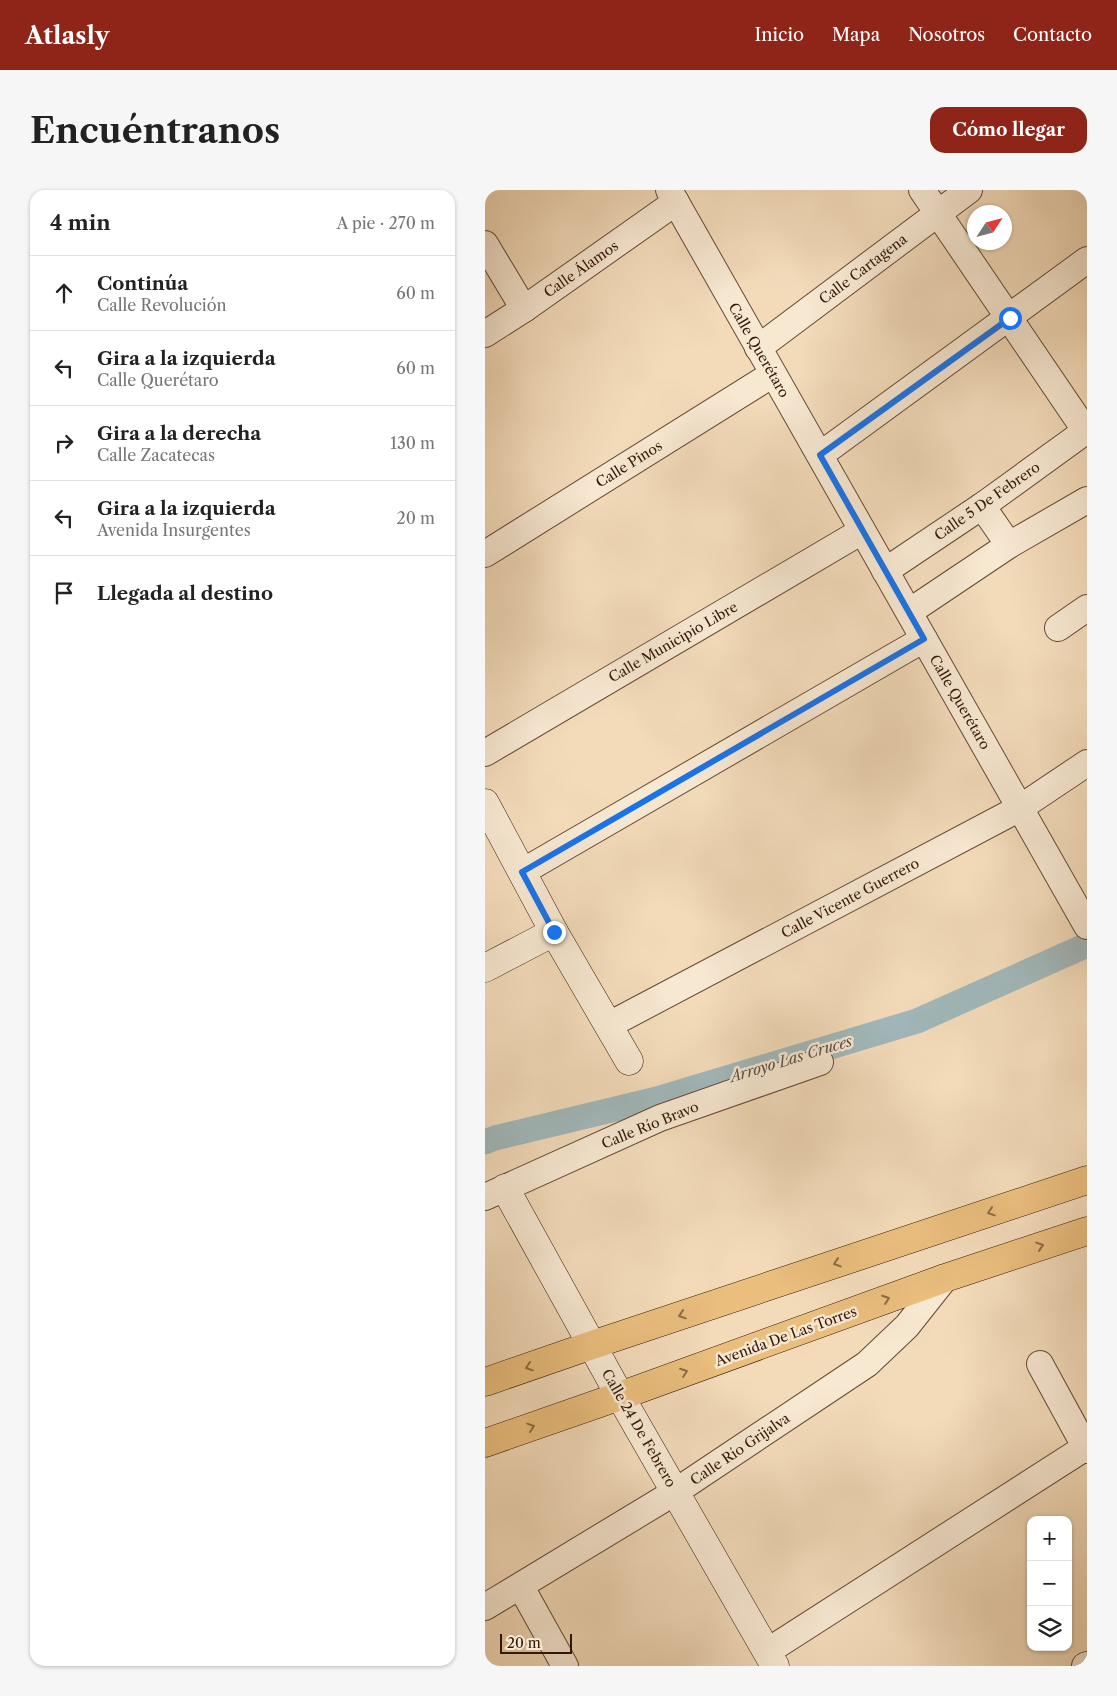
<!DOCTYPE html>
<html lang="es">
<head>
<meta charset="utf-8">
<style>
	:root { --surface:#fff; --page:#f6f6f6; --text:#222; --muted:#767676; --line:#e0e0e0; --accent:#8f2418 }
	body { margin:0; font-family:"Libre Caslon Text",serif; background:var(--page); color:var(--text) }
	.controls { position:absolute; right:15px; bottom:15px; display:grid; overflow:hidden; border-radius:10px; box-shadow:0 1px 4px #0004 }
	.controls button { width:45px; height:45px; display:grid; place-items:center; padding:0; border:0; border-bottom:1px solid var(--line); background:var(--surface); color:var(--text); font:25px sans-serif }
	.compass { position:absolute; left:482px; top:15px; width:45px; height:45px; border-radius:50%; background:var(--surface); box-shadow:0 1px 4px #0004; rotate:54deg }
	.scale { position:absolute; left:15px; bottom:12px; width:72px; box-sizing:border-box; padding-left:5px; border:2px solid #341809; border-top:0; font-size:14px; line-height:18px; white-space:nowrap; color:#341809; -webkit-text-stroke:4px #f7e8d2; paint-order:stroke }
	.stop { position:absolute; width:15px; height:15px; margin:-11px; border:4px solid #1a73e8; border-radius:50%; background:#fff }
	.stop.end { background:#1a73e8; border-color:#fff; box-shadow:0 1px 5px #0008 }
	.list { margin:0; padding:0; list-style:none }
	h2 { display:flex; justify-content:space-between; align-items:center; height:65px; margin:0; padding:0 20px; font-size:21px }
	h2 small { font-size:16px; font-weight:400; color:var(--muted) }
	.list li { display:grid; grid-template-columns:32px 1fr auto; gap:15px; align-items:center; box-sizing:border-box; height:75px; padding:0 20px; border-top:1px solid var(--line) }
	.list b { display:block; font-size:19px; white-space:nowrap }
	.list p { margin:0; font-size:16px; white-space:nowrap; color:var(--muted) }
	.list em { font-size:16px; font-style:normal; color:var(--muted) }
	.icon { flex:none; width:28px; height:28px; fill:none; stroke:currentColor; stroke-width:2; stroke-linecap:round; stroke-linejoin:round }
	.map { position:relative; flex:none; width:602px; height:1476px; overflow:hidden; border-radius:15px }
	header { display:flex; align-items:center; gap:30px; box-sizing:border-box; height:70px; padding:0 25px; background:var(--accent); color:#fff }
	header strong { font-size:24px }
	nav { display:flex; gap:28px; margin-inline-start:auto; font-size:18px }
	.intro { display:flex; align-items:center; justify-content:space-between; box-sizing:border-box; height:120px; padding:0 30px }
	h1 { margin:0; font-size:35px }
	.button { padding:12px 22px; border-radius:15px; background:var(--accent); color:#fff; font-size:18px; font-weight:700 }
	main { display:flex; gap:30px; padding:0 30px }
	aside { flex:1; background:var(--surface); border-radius:15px; box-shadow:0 1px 4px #0004 }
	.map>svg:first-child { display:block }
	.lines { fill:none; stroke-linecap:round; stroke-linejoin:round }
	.canal { stroke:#a1b8bb; stroke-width:25 }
	.street-casing { stroke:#644935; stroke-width:28 }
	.secondary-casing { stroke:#341809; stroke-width:29 }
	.primary-casing { stroke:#341809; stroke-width:29 }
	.street { stroke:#f7e8d2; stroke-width:26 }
	.secondary { stroke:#f7e8d2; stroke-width:28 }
	.primary { stroke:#eabe7d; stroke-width:28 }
	.oneway { stroke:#8f6b43 }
	.route { stroke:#1a73e8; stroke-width:6 }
	.labels { text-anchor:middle; stroke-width:5; stroke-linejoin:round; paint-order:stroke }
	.street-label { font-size:14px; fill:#341809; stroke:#f7e8d2 }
	.water-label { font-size:15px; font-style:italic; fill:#5a5047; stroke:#f7e8d2 }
</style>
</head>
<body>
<header>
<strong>Atlasly</strong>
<nav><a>Inicio</a><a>Mapa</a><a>Nosotros</a><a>Contacto</a></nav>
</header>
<div class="intro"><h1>Encuéntranos</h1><a class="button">Cómo llegar</a></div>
<main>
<aside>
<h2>4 min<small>A pie · 270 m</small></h2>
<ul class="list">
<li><svg class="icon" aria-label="ahead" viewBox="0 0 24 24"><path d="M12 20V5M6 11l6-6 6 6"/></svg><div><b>Continúa</b><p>Calle Revolución</p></div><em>60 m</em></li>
<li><svg class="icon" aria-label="left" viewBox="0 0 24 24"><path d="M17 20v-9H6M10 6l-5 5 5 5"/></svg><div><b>Gira a la izquierda</b><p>Calle Querétaro</p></div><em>60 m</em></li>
<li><svg class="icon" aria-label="right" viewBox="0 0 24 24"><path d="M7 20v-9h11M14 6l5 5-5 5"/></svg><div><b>Gira a la derecha</b><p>Calle Zacatecas</p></div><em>130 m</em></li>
<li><svg class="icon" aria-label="left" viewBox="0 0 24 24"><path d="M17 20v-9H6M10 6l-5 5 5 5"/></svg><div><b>Gira a la izquierda</b><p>Avenida Insurgentes</p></div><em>20 m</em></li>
<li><svg class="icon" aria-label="arrive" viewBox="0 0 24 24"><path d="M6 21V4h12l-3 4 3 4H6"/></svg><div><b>Llegada al destino</b></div></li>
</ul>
</aside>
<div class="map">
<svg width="602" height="1476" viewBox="0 0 602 1476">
	<rect width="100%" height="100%" fill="#f3dbba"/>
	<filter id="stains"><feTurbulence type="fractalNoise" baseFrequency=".004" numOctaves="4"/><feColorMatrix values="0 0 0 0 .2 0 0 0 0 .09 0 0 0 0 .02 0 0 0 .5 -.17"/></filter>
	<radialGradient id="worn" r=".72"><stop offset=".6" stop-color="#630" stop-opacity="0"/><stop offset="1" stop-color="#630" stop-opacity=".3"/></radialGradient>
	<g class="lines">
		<!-- canal -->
		<polyline class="canal" points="0,952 10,948 172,909 432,831 602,755"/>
		<!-- street casing -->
		<g class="street-casing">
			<g id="street">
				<polyline points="184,0 602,736"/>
				<polyline points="437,0 602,243"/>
				<polyline points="0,54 39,119"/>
				<polyline points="0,144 39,119 191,12"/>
				<polyline points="273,158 484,0"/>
				<polyline points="335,265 602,70"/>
				<polyline points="497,316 524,355"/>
				<polyline points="0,364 288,184"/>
				<polyline points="400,381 497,316 602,240"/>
				<polyline points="424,422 524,355 602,310"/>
				<polyline points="573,438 602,418"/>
				<polyline points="0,563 377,341"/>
				<polyline points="37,682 439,449"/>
				<polyline points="124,835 535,618 602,573"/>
				<polyline points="0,1007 175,928 335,872"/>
				<polyline points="555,1174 602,1260"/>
				<polyline points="36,1397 80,1476"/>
				<polyline points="0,1417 190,1302 382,1174 422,1136 460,1088"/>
				<polyline points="283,1461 601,1257"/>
				<polyline points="600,1476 602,1475"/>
			</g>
		</g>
		<!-- secondary casing -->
		<g class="secondary-casing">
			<g id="secondary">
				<polyline points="0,613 69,742 144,871"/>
				<polyline points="0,778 69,742"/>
				<polyline points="20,998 135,1206 290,1476"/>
			</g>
		</g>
		<!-- primary casing -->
		<g class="primary-casing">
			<g id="primary">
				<polyline points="0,1192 107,1155 602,990"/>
				<polyline points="0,1253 135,1206 460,1088 602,1041"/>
			</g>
		</g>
		<!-- street -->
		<use href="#street" class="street"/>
		<!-- secondary -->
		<use href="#secondary" class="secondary"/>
		<!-- primary -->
		<use href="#primary" class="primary"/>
	</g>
	<!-- one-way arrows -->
	<defs><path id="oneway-chevron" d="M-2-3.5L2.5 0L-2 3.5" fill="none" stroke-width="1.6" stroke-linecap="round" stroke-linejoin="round" transform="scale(1.25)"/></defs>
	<g class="oneway">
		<use href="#oneway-chevron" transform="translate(506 1022) rotate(162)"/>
		<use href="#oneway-chevron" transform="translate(555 1056) rotate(-18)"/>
		<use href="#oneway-chevron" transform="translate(352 1073) rotate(162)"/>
		<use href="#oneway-chevron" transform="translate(401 1109) rotate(-20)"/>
		<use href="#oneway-chevron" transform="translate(197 1125) rotate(162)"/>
		<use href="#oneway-chevron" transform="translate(44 1177) rotate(161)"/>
		<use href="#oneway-chevron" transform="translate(199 1182) rotate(-20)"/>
		<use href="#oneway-chevron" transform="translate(46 1237) rotate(-19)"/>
	</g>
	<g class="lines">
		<!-- route -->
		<polyline class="route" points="69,742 37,682 439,449 335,265 525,128"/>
	</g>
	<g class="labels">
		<!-- street labels -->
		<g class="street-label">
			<text transform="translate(96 79) rotate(-35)" y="5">Calle Álamos</text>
			<text transform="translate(378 79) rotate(-37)" y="5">Calle Cartagena</text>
			<text transform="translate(274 160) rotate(60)" y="5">Calle Querétaro</text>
			<text transform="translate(144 274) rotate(-32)" y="5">Calle Pinos</text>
			<text transform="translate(502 311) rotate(-35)" y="5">Calle 5 De Febrero</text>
			<text transform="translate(188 452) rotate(-30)" y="5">Calle Municipio Libre</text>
			<text transform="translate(475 512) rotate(60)" y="5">Calle Querétaro</text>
			<text transform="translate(365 708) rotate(-28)" y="5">Calle Vicente Guerrero</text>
			<text transform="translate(165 935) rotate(-22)" y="5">Calle Río Bravo</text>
			<text transform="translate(301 1146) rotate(-20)" y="5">Avenida De Las Torres</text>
			<text transform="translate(154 1238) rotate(60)" y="5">Calle 24 De Febrero</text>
			<text transform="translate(255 1259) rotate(-34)" y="5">Calle Río Grijalva</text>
		</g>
		<!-- water labels -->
		<g class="water-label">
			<text transform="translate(306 869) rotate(-17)" y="5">Arroyo Las Cruces</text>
		</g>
	</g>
	<rect width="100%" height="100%" filter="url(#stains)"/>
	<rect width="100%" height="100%" fill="url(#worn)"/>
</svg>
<div class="controls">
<button>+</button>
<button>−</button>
<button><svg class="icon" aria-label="layers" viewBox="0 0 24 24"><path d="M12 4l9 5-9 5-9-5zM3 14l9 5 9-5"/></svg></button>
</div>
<svg class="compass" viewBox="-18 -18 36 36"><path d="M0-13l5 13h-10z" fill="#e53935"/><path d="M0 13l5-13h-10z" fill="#767676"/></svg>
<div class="scale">20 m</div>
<div class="stop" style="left:525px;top:128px"></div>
<div class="stop end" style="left:69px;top:742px"></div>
</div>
</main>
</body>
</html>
